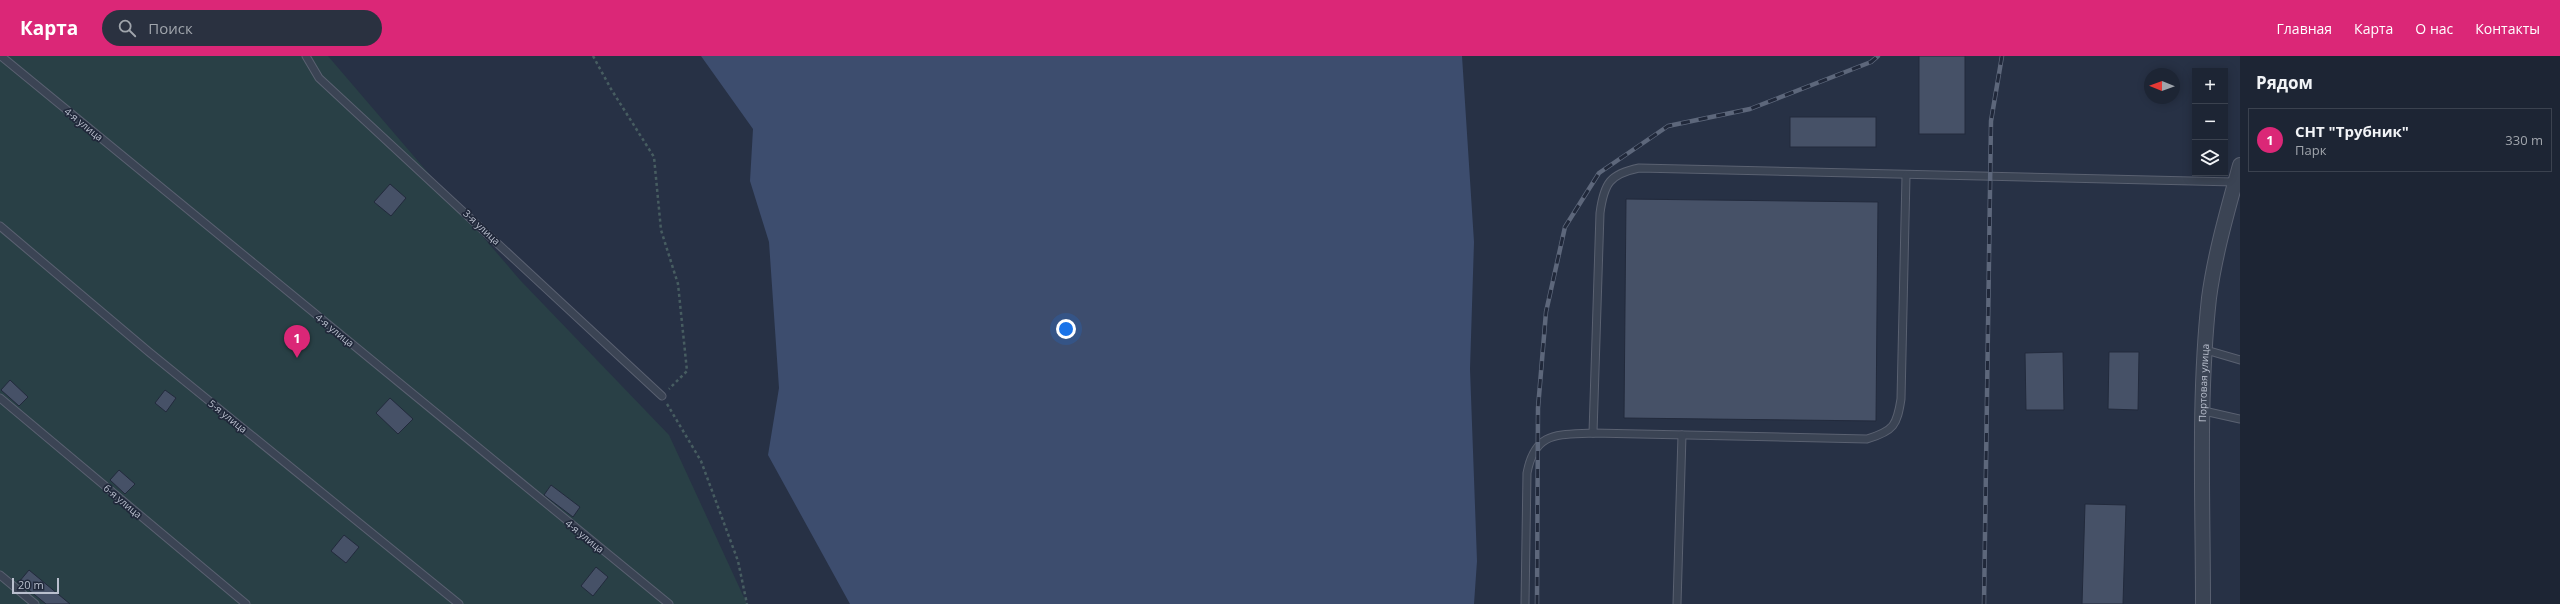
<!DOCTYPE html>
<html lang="ru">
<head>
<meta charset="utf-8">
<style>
	:root { --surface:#1d2534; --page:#2a3140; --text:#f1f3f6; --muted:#a0a5ac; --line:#3b424f; --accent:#db2777 }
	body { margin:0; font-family:"Open Sans",sans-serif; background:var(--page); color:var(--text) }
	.controls { position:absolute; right:12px; top:12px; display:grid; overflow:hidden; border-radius:0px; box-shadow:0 2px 10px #0003 }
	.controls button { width:36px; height:36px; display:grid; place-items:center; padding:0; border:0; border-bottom:1px solid var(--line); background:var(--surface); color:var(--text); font:20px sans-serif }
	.compass { position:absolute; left:2144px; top:12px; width:36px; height:36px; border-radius:50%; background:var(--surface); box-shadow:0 2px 10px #0003; rotate:271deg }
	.scale { position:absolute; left:12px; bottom:10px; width:47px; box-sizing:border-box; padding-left:4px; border:2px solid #b9bfcd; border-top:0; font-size:11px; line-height:14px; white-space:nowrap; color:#b9bfcd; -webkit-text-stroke:3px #20283a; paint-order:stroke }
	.you { position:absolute; left:1066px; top:273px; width:14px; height:14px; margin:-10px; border:3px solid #fff; border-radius:50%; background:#1a73e8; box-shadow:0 0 0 6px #1a73e833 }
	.badge { display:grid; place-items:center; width:26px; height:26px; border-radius:50%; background:var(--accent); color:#fff; font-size:13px; font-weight:700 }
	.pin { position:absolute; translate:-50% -33px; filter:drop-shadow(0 1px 2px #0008) }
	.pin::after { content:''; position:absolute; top:21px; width:14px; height:12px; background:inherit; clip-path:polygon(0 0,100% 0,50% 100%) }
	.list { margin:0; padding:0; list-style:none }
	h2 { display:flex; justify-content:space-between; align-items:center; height:52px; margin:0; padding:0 16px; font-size:17px }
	h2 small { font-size:13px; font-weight:400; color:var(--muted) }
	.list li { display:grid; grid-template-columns:26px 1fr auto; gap:12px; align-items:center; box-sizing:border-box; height:64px; margin:0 8px 8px; padding:0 8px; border:1px solid var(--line); border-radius:0px }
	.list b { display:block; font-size:15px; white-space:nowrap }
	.list p { margin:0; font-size:13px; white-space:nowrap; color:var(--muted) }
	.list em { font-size:13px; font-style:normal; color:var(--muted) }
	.icon { flex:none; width:22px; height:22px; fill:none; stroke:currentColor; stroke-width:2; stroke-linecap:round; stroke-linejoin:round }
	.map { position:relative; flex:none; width:2240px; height:548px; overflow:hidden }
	header { display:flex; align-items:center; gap:24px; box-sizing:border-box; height:56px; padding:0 20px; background:var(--accent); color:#fff }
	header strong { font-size:19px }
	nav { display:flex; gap:22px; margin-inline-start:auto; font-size:14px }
	.search { width:280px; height:36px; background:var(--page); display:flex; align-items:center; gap:10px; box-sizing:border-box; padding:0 14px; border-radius:22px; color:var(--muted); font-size:15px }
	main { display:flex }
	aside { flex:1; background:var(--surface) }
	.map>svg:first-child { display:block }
	.green { fill:#294046 }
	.water { fill:#3d4d6e }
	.building { fill:#465167; stroke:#222a3c }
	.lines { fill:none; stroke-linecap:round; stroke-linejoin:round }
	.lane-casing { stroke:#5a6171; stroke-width:9 }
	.street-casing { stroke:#5a6171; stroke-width:16 }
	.path { stroke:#475d61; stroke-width:2.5; stroke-dasharray:3 3; stroke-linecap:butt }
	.lane { stroke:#3b4454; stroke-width:7 }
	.street { stroke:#3b4454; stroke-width:14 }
	.rail-casing { stroke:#5d677b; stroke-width:4.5 }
	.rail { stroke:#20283a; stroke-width:3; stroke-dasharray:9; stroke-linecap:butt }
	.labels { text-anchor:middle; stroke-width:3.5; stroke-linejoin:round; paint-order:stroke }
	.street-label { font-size:10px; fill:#b9bfcd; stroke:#20283a }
</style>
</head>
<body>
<header>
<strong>Карта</strong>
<div class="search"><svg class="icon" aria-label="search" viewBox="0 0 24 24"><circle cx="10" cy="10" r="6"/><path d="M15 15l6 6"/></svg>Поиск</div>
<nav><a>Главная</a><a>Карта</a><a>О нас</a><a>Контакты</a></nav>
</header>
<main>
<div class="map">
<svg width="2240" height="548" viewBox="0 0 2240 548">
	<rect width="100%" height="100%" fill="#273145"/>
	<!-- green -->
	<polygon class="green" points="0,0 328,0 520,224 669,379 747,548 0,548"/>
	<!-- water -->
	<polygon class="water" points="701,0 1462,0 1474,186 1470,313 1477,505 1474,548 850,548 768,399 779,332 769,186 750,125 753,73"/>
	<!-- building -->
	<g class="building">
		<rect x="1919" y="0" width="46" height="78"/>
		<rect x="1790" y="61" width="86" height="30"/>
		<polygon points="390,128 406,142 391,160 374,146"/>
		<polygon points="1626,143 1878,146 1876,365 1624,362"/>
		<polygon points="2063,296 2064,354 2026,354 2025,297"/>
		<polygon points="2109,296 2139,296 2138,354 2108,353"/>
		<polygon points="10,324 28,341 19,350 1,334"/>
		<polygon points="165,334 176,342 166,356 155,347"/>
		<polygon points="390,342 413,363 398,378 376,357"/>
		<polygon points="119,414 135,428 125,438 110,424"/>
		<polygon points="551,429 580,451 573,461 544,439"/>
		<polygon points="2085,448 2126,449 2123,548 2082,548"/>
		<polygon points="344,479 359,491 346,507 331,495"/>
		<polygon points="596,511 608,521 593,540 581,530"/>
		<polygon points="29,514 70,548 46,548 19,526"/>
	</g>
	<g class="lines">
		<!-- lane casing -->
		<g class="lane-casing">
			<g id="lane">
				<polyline points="1,0 669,548"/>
				<polyline points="306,0 319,22 662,340"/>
				<polyline points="0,170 149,296 459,548"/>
				<polyline points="2206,294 2240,304"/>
				<polyline points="0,342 246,548"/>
				<polyline points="2204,355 2240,363"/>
				<path d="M1593 377 1600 157C1604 127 1610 118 1639 112L2235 126"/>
				<polyline points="0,519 35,548"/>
				<path d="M1525 548 1527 417C1535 375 1557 379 1593 377L1867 383C1894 375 1897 369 1901 343L1906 120"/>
				<polyline points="1677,548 1682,379"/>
			</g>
		</g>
		<!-- street casing -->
		<g class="street-casing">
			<g id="street">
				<path id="s1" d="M2203 548C2203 447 2198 343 2209 242 2215 197 2228 153 2240 109"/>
			</g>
		</g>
		<!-- path -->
		<g class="path">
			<polyline points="593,0 611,33 654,101 661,174 678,228 687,315 669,333"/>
			<polyline points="667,348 701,405 738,505 747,548"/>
		</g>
		<!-- lane -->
		<use href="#lane" class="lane"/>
		<!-- street -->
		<use href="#street" class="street"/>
		<!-- rail casing -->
		<g class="rail-casing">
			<g id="rail">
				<polyline points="1537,548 1538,352 1546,256 1565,171 1599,117 1668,70 1750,53 1871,6 1878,0"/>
				<polyline points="1984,548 1991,65 2002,0"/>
			</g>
		</g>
		<!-- rail -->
		<use href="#rail" class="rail"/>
	</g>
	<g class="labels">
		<!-- street labels -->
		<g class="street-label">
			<text transform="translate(84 68) rotate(39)" y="4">4-я улица</text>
			<text transform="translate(482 171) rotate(43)" y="4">3-я улица</text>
			<text transform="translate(335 274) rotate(39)" y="4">4-я улица</text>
			<text dy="4" stroke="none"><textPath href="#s1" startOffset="221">Портовая улица</textPath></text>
			<text transform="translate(228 360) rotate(39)" y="4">5-я улица</text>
			<text transform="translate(123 445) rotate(40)" y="4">6-я улица</text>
			<text transform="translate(585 480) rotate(39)" y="4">4-я улица</text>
		</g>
	</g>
</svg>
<div class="controls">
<button>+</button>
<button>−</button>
<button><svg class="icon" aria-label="layers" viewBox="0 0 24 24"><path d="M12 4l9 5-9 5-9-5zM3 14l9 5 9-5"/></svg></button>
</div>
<svg class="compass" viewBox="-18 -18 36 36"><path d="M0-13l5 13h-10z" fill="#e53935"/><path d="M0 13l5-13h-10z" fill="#a0a5ac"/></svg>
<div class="scale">20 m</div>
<div class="you"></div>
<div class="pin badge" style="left:297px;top:302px">1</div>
</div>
<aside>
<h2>Рядом<small></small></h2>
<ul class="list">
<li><span class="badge">1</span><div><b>СНТ &quot;Трубник&quot;</b><p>Парк</p></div><em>330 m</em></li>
</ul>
</aside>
</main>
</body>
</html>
